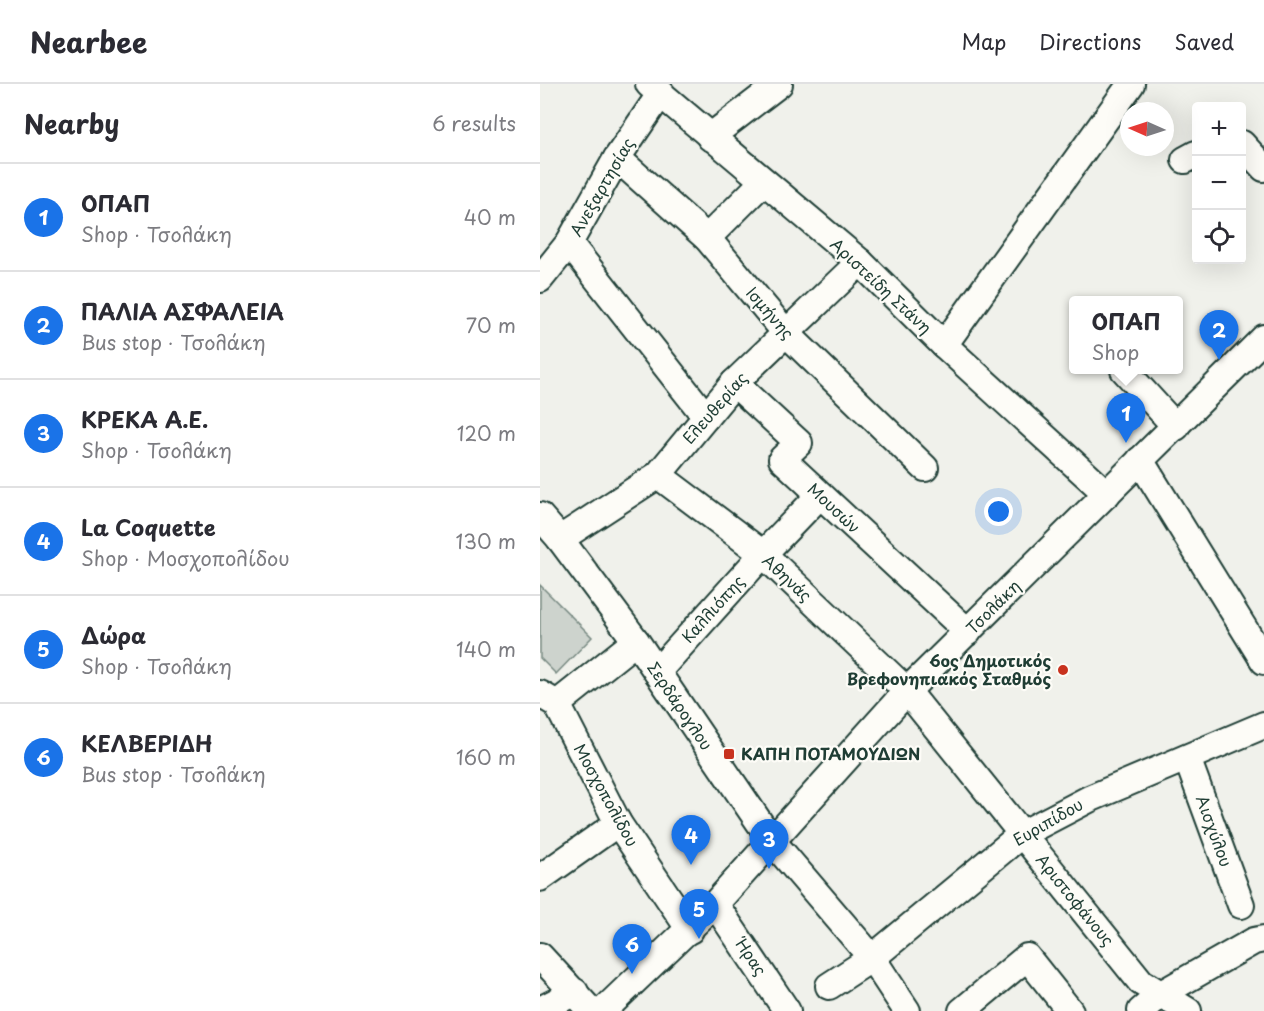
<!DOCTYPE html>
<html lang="en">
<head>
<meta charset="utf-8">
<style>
	:root { --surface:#fff; --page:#f7f7f7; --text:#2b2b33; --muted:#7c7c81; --line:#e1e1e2; --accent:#1a73e8 }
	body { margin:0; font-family:"Playpen Sans",sans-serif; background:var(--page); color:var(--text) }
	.controls { position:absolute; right:18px; top:18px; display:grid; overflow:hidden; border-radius:6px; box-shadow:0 6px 24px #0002 }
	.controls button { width:54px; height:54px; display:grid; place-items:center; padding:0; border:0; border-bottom:2px solid var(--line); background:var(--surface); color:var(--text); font:30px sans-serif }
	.compass { position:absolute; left:580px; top:18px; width:54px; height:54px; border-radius:50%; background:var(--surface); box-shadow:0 6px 24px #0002; rotate:273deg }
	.you { position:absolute; left:459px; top:428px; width:21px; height:21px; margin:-15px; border:4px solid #fff; border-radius:50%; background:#1a73e8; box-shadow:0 0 0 9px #1a73e833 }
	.badge { display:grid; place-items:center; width:39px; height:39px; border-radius:50%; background:var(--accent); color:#fff; font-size:20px; font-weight:700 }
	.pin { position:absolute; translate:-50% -50px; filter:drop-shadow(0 2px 3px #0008) }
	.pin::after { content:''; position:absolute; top:32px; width:21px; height:18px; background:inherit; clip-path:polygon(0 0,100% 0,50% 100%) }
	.popup { position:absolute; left:529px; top:212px; width:114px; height:78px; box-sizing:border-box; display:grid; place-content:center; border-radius:6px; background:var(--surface); filter:drop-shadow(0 2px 4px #0005); font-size:20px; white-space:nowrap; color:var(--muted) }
	.popup b { font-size:22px; color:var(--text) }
	.popup::after { content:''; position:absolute; left:50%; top:100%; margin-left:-12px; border:12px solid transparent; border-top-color:var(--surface) }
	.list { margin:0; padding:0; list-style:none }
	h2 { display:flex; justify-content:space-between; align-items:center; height:78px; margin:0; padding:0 24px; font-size:26px }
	h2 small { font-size:20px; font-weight:400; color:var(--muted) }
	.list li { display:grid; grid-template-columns:39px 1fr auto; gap:18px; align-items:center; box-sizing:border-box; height:108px; padding:0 24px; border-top:2px solid var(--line) }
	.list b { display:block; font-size:22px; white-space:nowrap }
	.list p { margin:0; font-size:20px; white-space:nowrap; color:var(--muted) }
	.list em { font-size:20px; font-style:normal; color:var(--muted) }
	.icon { flex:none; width:33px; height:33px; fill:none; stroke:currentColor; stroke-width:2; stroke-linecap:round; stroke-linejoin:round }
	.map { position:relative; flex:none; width:724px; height:927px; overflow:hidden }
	header { display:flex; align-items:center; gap:36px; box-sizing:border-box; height:84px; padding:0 30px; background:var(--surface); border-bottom:2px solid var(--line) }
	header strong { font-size:28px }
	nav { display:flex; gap:33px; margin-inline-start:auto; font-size:21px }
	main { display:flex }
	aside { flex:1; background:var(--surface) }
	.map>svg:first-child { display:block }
	.green { fill:#cdd3cd; stroke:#768880; stroke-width:1.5 }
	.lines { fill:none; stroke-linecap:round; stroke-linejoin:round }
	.minor-casing { stroke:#1f3d34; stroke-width:30 }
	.minor { stroke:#fdfcf7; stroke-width:26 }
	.poi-dot { fill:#c8321e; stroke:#fdfcf7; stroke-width:2 }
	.labels { text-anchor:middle; stroke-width:4.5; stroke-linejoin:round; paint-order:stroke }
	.street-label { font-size:16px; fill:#1f3d34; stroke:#fdfcf7 }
	.poi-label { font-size:16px; font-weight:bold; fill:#1f3d34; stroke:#fdfcf7; text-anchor:end }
</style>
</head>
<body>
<header>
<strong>Nearbee</strong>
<nav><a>Map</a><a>Directions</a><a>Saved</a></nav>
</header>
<main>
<aside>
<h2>Nearby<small>6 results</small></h2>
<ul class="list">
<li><span class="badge">1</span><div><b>ΟΠΑΠ</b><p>Shop · Τσολάκη</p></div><em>40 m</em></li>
<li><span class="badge">2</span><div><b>ΠΑΛΙΑ ΑΣΦΑΛΕΙΑ</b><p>Bus stop · Τσολάκη</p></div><em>70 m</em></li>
<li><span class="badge">3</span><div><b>ΚΡΕΚΑ Α.Ε.</b><p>Shop · Τσολάκη</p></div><em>120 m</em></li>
<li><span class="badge">4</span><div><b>La Coquette</b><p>Shop · Μοσχοπολίδου</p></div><em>130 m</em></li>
<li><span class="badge">5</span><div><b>Δώρα</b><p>Shop · Τσολάκη</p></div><em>140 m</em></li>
<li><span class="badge">6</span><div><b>ΚΕΛΒΕΡΙΔΗ</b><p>Bus stop · Τσολάκη</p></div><em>160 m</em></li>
</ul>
</aside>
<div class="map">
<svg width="724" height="927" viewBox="0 0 724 927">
	<rect width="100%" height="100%" fill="#f0f1eb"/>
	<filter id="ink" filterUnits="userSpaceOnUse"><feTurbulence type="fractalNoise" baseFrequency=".0167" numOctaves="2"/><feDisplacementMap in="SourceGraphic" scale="12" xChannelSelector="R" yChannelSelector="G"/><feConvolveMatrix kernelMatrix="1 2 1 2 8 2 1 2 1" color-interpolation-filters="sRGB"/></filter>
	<g filter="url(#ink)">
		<!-- green -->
		<polygon class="green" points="0,501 52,553 16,590 0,574"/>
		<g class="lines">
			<!-- minor casing -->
			<g class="minor-casing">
				<g id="minor">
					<polyline points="109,0 320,178 404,261 567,410"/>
					<polyline points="170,53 239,0"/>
					<polyline points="702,60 724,84"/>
					<polyline points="77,74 167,154 246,249 385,384"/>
					<polyline points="645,76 656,70"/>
					<polyline points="167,154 223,98"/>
					<polyline points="29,159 166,333"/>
					<polyline points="0,195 29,159 77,74 121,9"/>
					<polyline points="404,261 591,0"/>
					<polyline points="584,286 636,343"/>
					<polyline points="194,299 259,359 242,375 428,548"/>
					<polyline points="600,376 724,577"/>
					<polyline points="118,391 223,470 367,607 601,898 648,927"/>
					<polyline points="0,432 20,455 96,557 232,757 332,874 367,927"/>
					<polyline points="20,455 118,391 194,299 320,178"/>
					<polyline points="117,588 223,470 280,411"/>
					<polyline points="0,610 17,620 78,739 150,846"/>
					<polyline points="17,620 96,557"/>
					<polyline points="647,674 701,821"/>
					<polyline points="0,794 78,739"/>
					<polyline points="175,820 247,927"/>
					<polyline points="0,872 51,927"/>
					<polyline points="289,902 332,874 482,750 549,715 724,641"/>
					<polyline points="0,926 35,908"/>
					<polyline points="63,927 175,820 367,607 724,254"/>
					<polyline points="422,927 487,873 530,927"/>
					<polyline points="601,927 621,910 714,857 724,855"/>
				</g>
			</g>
			<!-- minor -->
			<use href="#minor" class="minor"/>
		</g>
	</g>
	<!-- markers -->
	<g class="poi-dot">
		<circle cx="523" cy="586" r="6"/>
		<rect x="183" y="664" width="12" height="12" rx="3"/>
	</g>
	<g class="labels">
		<!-- street labels -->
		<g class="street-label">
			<text transform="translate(62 103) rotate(-60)" y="6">Ανεξαρτησίας</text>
			<text transform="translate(341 202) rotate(43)" y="6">Αριστείδη Στάνη</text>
			<text transform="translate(230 229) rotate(49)" y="6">Ισμήνης</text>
			<text transform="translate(175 324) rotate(-49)" y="6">Ελευθερίας</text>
			<text transform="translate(294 424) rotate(43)" y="6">Μουσών</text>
			<text transform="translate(247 494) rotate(43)" y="6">Αθηνάς</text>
			<text transform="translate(453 523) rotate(-45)" y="6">Τσολάκη</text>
			<text transform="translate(173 525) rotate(-48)" y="6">Καλλιόπης</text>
			<text transform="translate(140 622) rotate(56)" y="6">Σερδάρογλου</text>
			<text transform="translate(66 711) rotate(61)" y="6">Μοσχοπολίδου</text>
			<text transform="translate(508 738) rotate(-30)" y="6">Ευριπίδου</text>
			<text transform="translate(674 747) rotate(70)" y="6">Αισχύλου</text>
			<text transform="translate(535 816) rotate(51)" y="6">Αριστοφάνους</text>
			<text transform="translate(211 873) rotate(56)" y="6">Ήρας</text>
		</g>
		<!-- poi labels -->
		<g class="poi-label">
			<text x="511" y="583">6ος Δημοτικός<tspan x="511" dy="18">Βρεφονηπιακός Σταθμός</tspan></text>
			<text x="201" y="676" text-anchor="start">ΚΑΠΗ ΠΟΤΑΜΟΥΔΙΩΝ</text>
		</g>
	</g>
</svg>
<div class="controls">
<button>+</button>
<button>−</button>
<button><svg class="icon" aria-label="locate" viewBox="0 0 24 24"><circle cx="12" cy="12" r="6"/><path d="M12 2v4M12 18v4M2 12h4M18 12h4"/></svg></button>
</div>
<svg class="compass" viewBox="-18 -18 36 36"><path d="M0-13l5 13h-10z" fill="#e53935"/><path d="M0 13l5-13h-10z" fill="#7c7c81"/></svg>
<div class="you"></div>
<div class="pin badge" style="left:586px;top:359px">1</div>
<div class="popup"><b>ΟΠΑΠ</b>Shop</div>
<div class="pin badge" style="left:679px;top:276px">2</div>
<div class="pin badge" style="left:229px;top:785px">3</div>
<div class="pin badge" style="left:151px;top:781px">4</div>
<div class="pin badge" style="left:159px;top:855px">5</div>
<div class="pin badge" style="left:92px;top:890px">6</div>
</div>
</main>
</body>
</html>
